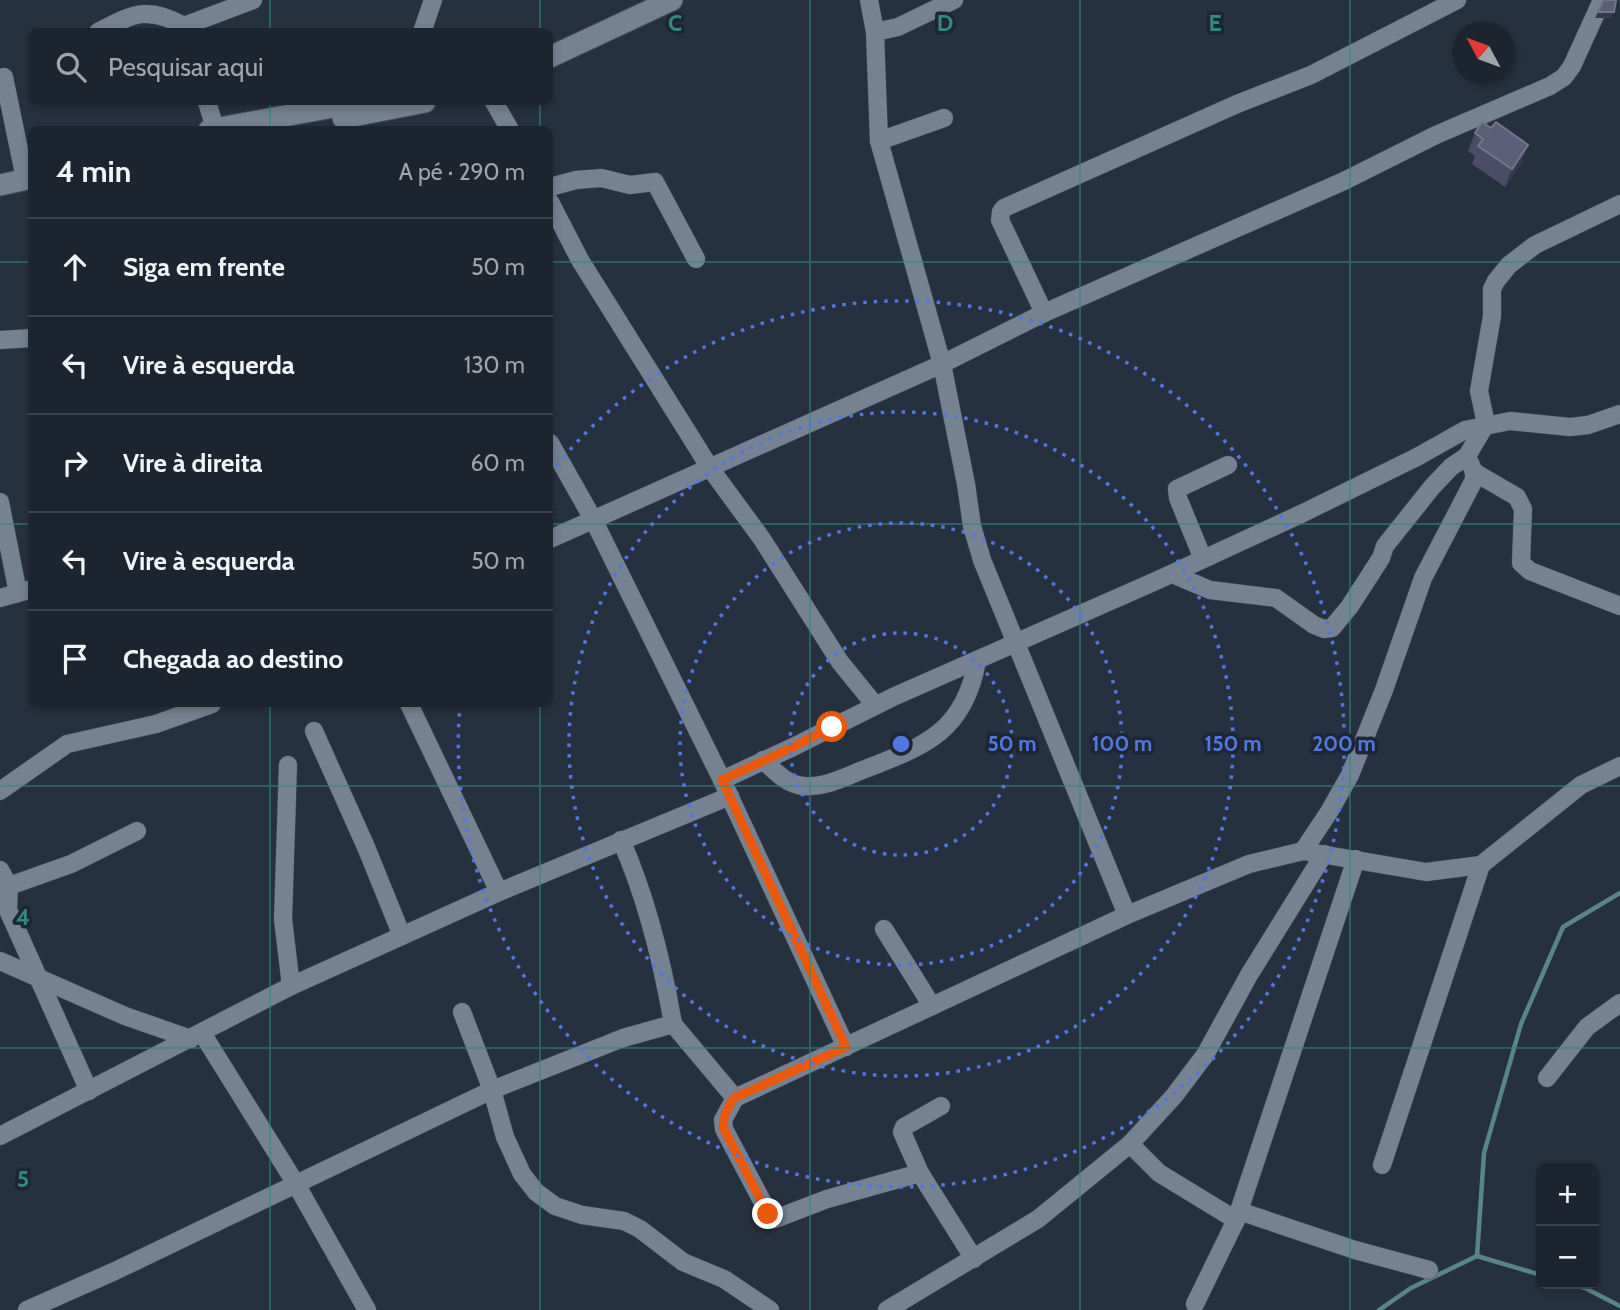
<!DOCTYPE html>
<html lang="pt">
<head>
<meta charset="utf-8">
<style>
	:root { --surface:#1c252f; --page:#29313b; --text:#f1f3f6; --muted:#a0a5aa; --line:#3a424b }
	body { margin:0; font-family:Cabin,sans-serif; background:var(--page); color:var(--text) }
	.controls { position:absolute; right:21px; bottom:21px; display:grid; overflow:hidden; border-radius:10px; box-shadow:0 4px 10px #0003 }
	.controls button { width:63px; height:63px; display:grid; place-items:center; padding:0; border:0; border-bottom:2px solid var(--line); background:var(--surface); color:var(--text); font:35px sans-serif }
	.compass { position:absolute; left:1452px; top:21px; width:63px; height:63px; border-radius:50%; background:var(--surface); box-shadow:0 4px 10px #0003; rotate:311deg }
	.stop { position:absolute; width:21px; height:21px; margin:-16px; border:5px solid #ea580c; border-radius:50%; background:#fff }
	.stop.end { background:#ea580c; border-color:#fff; box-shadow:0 2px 7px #0008 }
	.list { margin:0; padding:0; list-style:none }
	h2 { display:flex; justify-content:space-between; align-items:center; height:91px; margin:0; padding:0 28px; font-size:30px }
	h2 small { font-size:23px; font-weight:400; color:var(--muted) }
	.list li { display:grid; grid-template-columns:46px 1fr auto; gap:21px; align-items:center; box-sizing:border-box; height:98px; padding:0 28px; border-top:2px solid var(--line) }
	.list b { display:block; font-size:26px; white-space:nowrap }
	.list em { font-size:23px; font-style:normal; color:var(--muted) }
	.icon { flex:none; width:38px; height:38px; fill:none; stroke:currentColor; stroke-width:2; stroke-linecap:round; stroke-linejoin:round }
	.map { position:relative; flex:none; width:1620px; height:1310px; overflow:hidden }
	.search { position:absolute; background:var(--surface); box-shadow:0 4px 10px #0003; left:28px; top:28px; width:525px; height:77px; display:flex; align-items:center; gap:18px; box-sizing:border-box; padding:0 24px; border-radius:10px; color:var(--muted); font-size:26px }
	.panel { position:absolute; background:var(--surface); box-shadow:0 4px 10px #0003; left:28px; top:126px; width:525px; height:581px; border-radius:10px }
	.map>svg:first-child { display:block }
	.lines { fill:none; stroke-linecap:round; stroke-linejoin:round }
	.stream { stroke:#588688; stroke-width:4.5 }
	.minor-casing { stroke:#444d59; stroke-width:19 }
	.secondary-casing { stroke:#444d59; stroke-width:23 }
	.minor { stroke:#758292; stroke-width:18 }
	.secondary { stroke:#758292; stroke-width:21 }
	.wall { fill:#4a4c68 }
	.shaded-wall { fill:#343951 }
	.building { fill:#5c5e78; stroke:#72758d; stroke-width:2 }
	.route { stroke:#ea580c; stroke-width:9 }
	.grid { fill:none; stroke:#308983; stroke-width:2; stroke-opacity:0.55 }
	.ring { fill:none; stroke:#5177e1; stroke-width:3.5; stroke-dasharray:3.5 7 }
	.grid-label { font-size:23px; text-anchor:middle; font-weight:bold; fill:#308983; stroke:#1d2734; stroke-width:7; stroke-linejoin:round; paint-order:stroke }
	.centre { fill:#5177e1; stroke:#1d2734; stroke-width:3.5 }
	.ring-label { font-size:21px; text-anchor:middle; font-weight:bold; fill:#5177e1; stroke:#1d2734; stroke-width:7; stroke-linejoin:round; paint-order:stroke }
</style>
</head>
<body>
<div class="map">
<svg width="1620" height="1310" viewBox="0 0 1620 1310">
	<rect width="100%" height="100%" fill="#26313f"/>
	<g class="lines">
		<!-- stream -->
		<g class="stream">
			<polyline points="1477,1256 1484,1153 1521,1024 1563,927 1620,893"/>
			<polyline points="1571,1284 1585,1288 1620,1306"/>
			<polyline points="1379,1310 1411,1288 1477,1256 1541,1275"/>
		</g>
		<!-- minor casing -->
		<g class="minor-casing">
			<g id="minor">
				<polyline points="869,0 875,32 879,141 942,364 966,484 972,526 982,560 1127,915"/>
				<path d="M98 32C133 14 147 5 184 26L253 0"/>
				<polyline points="422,32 433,0"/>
				<polyline points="875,32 898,27 954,0"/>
				<polyline points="4,77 23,169"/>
				<polyline points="207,102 215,128"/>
				<polyline points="494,102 510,130"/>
				<polyline points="879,141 944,118"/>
				<polyline points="550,187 576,180 601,178 630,185 655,182 696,259"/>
				<polyline points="550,202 580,260 710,468 762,539 840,662 875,705"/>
				<polyline points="1044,313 1000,220 1001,212 1004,208 1237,104 1311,75 1457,0"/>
				<polyline points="0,340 32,338"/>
				<polyline points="550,443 593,519 722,780 846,1047"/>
				<polyline points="1474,472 1517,497 1523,509 1521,563 1530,571 1620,606"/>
				<polyline points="0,502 18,593"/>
				<polyline points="550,539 942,364 1044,313 1344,181 1436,135 1550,86 1564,77 1572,66 1602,0"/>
				<polyline points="1203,559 1178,498 1177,489 1228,465"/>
				<polyline points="1172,574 1210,590 1276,598 1314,625 1324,629 1332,628 1350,606 1381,558 1385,546 1432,487 1451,467 1467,456"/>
				<polyline points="0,598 32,589"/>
				<polyline points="409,704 499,892"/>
				<polyline points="314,731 366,847 402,936"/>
				<path d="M763 760C773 769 784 782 798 785 818 790 841 779 860 771 922 747 964 734 977 661"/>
				<polyline points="288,765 283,919 291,986"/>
				<polyline points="722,780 793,747 893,697 1158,580 1301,514 1417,457 1465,430 1510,421 1570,427 1588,425 1620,414"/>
				<polyline points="0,791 67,744 156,724 212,704"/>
				<path d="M621 840C647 899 662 960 673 1024"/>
				<polyline points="1303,851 1329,812 1350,775 1384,690 1423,578 1474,480 1474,472 1467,456 1486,424 1479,391 1492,316 1492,289 1496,281 1509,265 1535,245 1620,204"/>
				<polyline points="0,870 9,886 8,910 89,1091"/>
				<polyline points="9,886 71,864 137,831"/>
				<polyline points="884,929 932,1006"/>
				<polyline points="0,961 125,1016 191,1039"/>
				<polyline points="462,1012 492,1090 505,1137 522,1174 536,1192 555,1206 582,1215 624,1221 640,1229 683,1262 724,1279 770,1310"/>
				<polyline points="202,1033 296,1184 367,1310"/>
				<polyline points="1547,1078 1587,1027 1620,1003"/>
				<polyline points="735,1098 723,1120 724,1129 771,1218 775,1219 827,1199 920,1173"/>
				<polyline points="941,1106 904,1127 902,1132 920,1173 974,1259"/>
				<polyline points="0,1136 291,986 499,892 730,796"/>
				<polyline points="1130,1144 1159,1173 1236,1220"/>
				<polyline points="1382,1165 1481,865"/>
				<polyline points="1239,1211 1355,1250 1429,1270"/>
				<polyline points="1195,1304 1236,1220 1356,859"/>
				<polyline points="27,1310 115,1271 492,1090 623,1038 673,1024 735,1098 1127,915 1249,864 1303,851 1426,872 1481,865 1581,785 1620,766"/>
				<polyline points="887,1310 1038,1219 1130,1144 1174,1096 1205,1055 1249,975 1324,854"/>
			</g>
		</g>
		<!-- secondary casing -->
		<g class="secondary-casing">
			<g id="secondary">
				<polyline points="550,57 672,0"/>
				<polyline points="343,118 425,102"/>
				<polyline points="209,130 360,102"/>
				<polyline points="0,185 32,178"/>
			</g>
		</g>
		<!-- minor -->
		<use href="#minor" class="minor"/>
		<!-- secondary -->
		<use href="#secondary" class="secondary"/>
	</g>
	<!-- wall -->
	<polygon class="wall" points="1475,133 1522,162 1505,187 1472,164 1475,156 1468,151"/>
	<!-- shaded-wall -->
	<g class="shaded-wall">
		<polygon points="1598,12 1614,12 1611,18 1595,18"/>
		<polygon points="1528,145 1522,162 1505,187 1512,169"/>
	</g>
	<!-- building -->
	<g class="building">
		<polygon points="1603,0 1616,0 1614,12 1598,12"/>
		<polygon points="1482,122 1491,128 1496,122 1528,145 1512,169 1478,146 1483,139 1475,133"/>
	</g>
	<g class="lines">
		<!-- route -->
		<path class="route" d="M768 1214 724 1129C722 1116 728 1108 734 1098L846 1047 722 780 793 747 832 727"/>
	</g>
	<!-- grid -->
	<path class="grid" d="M270 0V32M540 0V32M810 0V1310M1080 0V1310M1350 0V1310M270 102V130M540 102V130M0 262H32M550 262H1620M0 524H32M550 524H1620M270 704V1310M540 704V1310M0 786H1620M0 1048H1620"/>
	<!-- distance rings -->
	<g class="ring">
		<circle cx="901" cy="744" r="111"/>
		<circle cx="901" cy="744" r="221"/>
		<circle cx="901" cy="744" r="332"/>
		<path d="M550 474A443 443 0 1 1 460 705"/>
	</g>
	<g class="grid-label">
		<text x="675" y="31">C</text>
		<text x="945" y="31">D</text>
		<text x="1215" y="31">E</text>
		<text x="23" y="925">4</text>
		<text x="23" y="1187">5</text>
	</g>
	<circle cx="901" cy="744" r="10" class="centre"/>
	<g class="ring-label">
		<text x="1012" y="751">50 m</text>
		<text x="1122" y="751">100 m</text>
		<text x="1233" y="751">150 m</text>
		<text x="1344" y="751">200 m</text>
	</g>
</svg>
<div class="controls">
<button>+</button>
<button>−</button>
</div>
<svg class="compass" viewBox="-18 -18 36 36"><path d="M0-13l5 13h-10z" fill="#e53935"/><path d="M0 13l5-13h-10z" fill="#a0a5aa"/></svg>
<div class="stop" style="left:832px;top:727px"></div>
<div class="stop end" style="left:768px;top:1214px"></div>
<div class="search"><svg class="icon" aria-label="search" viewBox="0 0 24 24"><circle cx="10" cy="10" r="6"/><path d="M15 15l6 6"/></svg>Pesquisar aqui</div>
<section class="panel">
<h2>4 min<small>A pé · 290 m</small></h2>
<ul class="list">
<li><svg class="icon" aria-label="ahead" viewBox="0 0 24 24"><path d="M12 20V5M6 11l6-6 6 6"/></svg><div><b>Siga em frente</b></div><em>50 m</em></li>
<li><svg class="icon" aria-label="left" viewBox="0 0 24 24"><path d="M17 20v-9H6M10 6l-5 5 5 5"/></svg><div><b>Vire à esquerda</b></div><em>130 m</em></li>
<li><svg class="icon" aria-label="right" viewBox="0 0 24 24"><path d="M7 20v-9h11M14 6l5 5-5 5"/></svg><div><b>Vire à direita</b></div><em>60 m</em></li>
<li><svg class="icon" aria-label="left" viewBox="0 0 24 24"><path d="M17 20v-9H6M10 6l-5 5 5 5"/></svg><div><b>Vire à esquerda</b></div><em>50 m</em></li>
<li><svg class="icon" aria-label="arrive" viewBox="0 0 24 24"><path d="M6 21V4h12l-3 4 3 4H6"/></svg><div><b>Chegada ao destino</b></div></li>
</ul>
</section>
</div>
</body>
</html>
